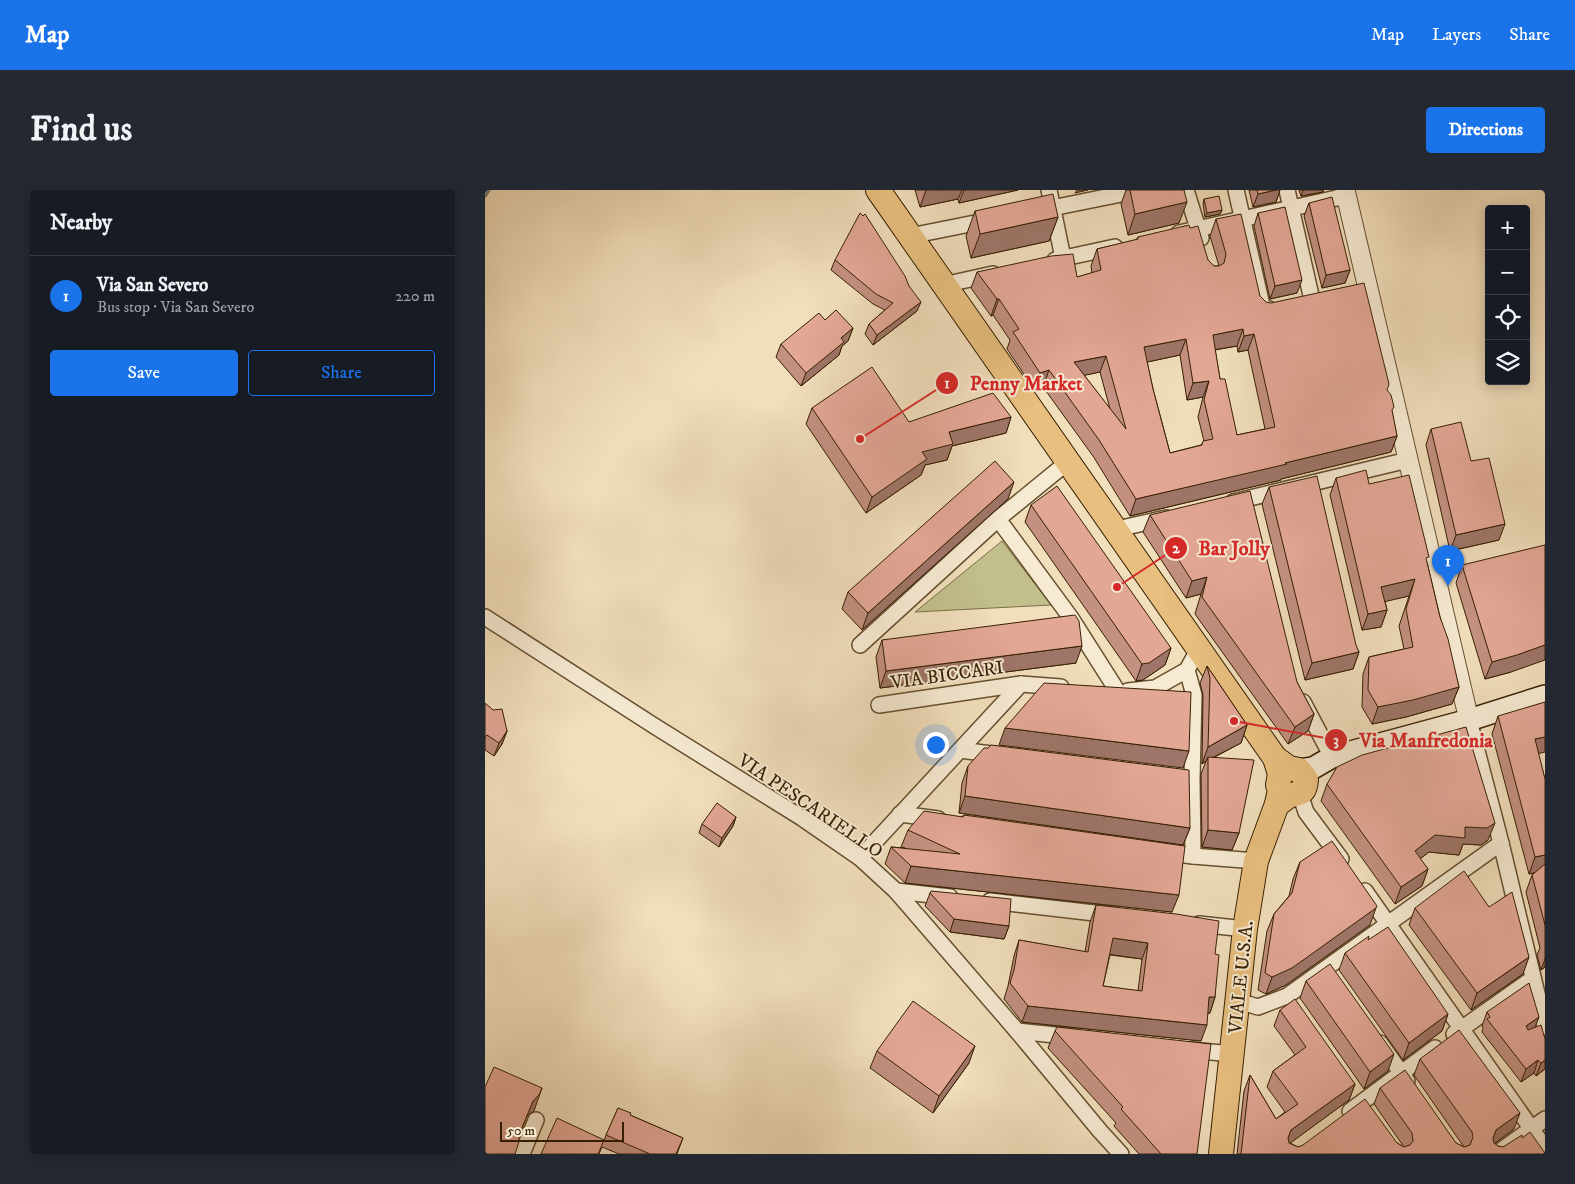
<!DOCTYPE html>
<html lang="en">
<head>
<meta charset="utf-8">
<style>
	:root { --surface:#171b24; --page:#242831; --text:#f1f3f6; --muted:#9ea1a6; --line:#363941; --accent:#1a73e8 }
	body { margin:0; font-family:"IM FELL DW Pica",serif; background:var(--page); color:var(--text) }
	.controls { position:absolute; right:15px; top:15px; display:grid; overflow:hidden; border-radius:5px; box-shadow:0 2px 12px #0003 }
	.controls button { width:45px; height:45px; display:grid; place-items:center; padding:0; border:0; border-bottom:1px solid var(--line); background:var(--surface); color:var(--text); font:25px sans-serif }
	.scale { position:absolute; left:15px; bottom:12px; width:124px; box-sizing:border-box; padding-left:5px; border:2px solid #361f00; border-top:0; font-size:14px; line-height:18px; white-space:nowrap; color:#361f00; -webkit-text-stroke:4px #f6ead3; paint-order:stroke }
	.you { position:absolute; left:450px; top:554px; width:18px; height:18px; margin:-12px; border:4px solid #fff; border-radius:50%; background:#1a73e8; box-shadow:0 0 0 8px #1a73e833 }
	.badge { display:grid; place-items:center; width:32px; height:32px; border-radius:50%; background:var(--accent); color:#fff; font-size:16px; font-weight:700 }
	.pin { position:absolute; translate:-50% -41px; filter:drop-shadow(0 1px 2px #0008) }
	.pin::after { content:''; position:absolute; top:26px; width:18px; height:15px; background:inherit; clip-path:polygon(0 0,100% 0,50% 100%) }
	.list { margin:0; padding:0; list-style:none }
	h2 { display:flex; justify-content:space-between; align-items:center; height:65px; margin:0; padding:0 20px; font-size:21px }
	h2 small { font-size:16px; font-weight:400; color:var(--muted) }
	.list li { display:grid; grid-template-columns:32px 1fr auto; gap:15px; align-items:center; box-sizing:border-box; height:80px; padding:0 20px; border-top:1px solid var(--line) }
	.list b { display:block; font-size:19px; white-space:nowrap }
	.list p { margin:0; font-size:16px; white-space:nowrap; color:var(--muted) }
	.list em { font-size:16px; font-style:normal; color:var(--muted) }
	.actions { display:flex; gap:10px; padding:15px 20px }
	.actions a { flex:1; padding:11px 0; border:1px solid var(--accent); border-radius:5px; text-align:center; font-size:18px; color:var(--accent) }
	.actions .main { background:var(--accent); color:#fff }
	.icon { flex:none; width:28px; height:28px; fill:none; stroke:currentColor; stroke-width:2; stroke-linecap:round; stroke-linejoin:round }
	.map { position:relative; flex:none; width:1060px; height:964px; overflow:hidden; border-radius:5px }
	header { display:flex; align-items:center; gap:30px; box-sizing:border-box; height:70px; padding:0 25px; background:var(--accent); color:#fff }
	header strong { font-size:24px }
	nav { display:flex; gap:28px; margin-inline-start:auto; font-size:18px }
	.intro { display:flex; align-items:center; justify-content:space-between; box-sizing:border-box; height:120px; padding:0 30px }
	h1 { margin:0; font-size:35px }
	.button { padding:12px 22px; border-radius:5px; background:var(--accent); color:#fff; font-size:18px; font-weight:700 }
	main { display:flex; gap:30px; padding:0 30px }
	aside { flex:1; background:var(--surface); border-radius:5px; box-shadow:0 2px 12px #0003 }
	.map>svg:first-child { display:block }
	.green { fill:#c1bf8c; stroke:#7c6f46 }
	.lines { fill:none; stroke-linecap:round; stroke-linejoin:round }
	.stream { stroke:#747c70; stroke-width:5 }
	.minor-casing { stroke:#654f2f; stroke-width:18 }
	.tertiary-casing { stroke:#654f2f; stroke-width:21 }
	.secondary-casing { stroke:#361f00; stroke-width:24 }
	.primary-casing { stroke:#361f00; stroke-width:26 }
	.minor { stroke:#f6ead3; stroke-width:15 }
	.tertiary { stroke:#f6ead3; stroke-width:19 }
	.secondary { stroke:#f6ead3; stroke-width:21 }
	.primary { stroke:#e8bf7e; stroke-width:24 }
	.wall { fill:#c39081; stroke:#361f00; fill-rule:evenodd }
	.shaded-wall { fill:#9f7569; stroke:#361f00 }
	.building { fill:#e3a796; stroke:#361f00; fill-rule:evenodd }
	.labels { text-anchor:middle; stroke-width:4; stroke-linejoin:round; paint-order:stroke }
	.street-label { font-size:19px; fill:#361f00; stroke:#f6ead3 }
	.leader { fill:none; stroke:#d62828; stroke-width:2 }
	.callout-dot { fill:#d62828; stroke:#f6ead3; stroke-width:2 }
	.mark-label { font-size:15px; text-anchor:middle; font-weight:bold; fill:#fff }
	.callout-label { font-size:20px; text-anchor:middle; font-weight:bold; fill:#d62828; stroke:#f6ead3; stroke-width:4; stroke-linejoin:round; paint-order:stroke }
</style>
</head>
<body>
<header>
<strong>Map</strong>
<nav><a>Map</a><a>Layers</a><a>Share</a></nav>
</header>
<div class="intro"><h1>Find us</h1><a class="button">Directions</a></div>
<main>
<aside>
<h2>Nearby<small></small></h2>
<ul class="list">
<li><span class="badge">1</span><div><b>Via San Severo</b><p>Bus stop · Via San Severo</p></div><em>220 m</em></li>
</ul>
<div class="actions"><a class="main">Save</a><a>Share</a></div>
</aside>
<div class="map">
<svg width="1060" height="964" viewBox="0 0 1060 964">
	<rect width="100%" height="100%" fill="#f1debb"/>
	<filter id="stains"><feTurbulence type="fractalNoise" baseFrequency=".004" numOctaves="4"/><feColorMatrix values="0 0 0 0 .2 0 0 0 0 .09 0 0 0 0 .02 0 0 0 .5 -.17"/></filter>
	<radialGradient id="worn" r=".72"><stop offset=".6" stop-color="#630" stop-opacity="0"/><stop offset="1" stop-color="#630" stop-opacity=".3"/></radialGradient>
	<!-- green -->
	<polygon class="green" points="517,351 566,415 430,422"/>
	<g class="lines">
		<!-- stream -->
		<polyline class="stream" points="0,5 3,0"/>
		<!-- minor casing -->
		<g class="minor-casing">
			<g id="minor">
				<polyline points="564,0 578,68"/>
				<polyline points="701,0 716,48"/>
				<polyline points="751,0 778,120 784,119"/>
				<polyline points="802,0 827,110"/>
				<polyline points="552,21 656,0"/>
				<polyline points="694,43 861,6"/>
				<polyline points="425,46 505,30"/>
				<polyline points="570,70 630,57"/>
				<polyline points="458,95 508,84"/>
				<polyline points="748,312 923,270"/>
				<polyline points="513,329 584,271"/>
				<polyline points="632,339 681,328"/>
				<polyline points="0,427 171,537 317,628 375,668 411,701 532,841 615,941 636,964"/>
				<polyline points="375,455 513,329 586,428 633,502"/>
				<polyline points="702,480 709,505 707,589 708,666"/>
				<polyline points="643,501 670,498 702,480 714,458"/>
				<polyline points="818,512 847,567"/>
				<polyline points="394,515 536,494 576,497"/>
				<polyline points="984,530 1016,653 1060,837"/>
				<polyline points="475,560 514,565"/>
				<polyline points="815,604 821,622 856,669"/>
				<polyline points="415,624 453,629"/>
				<polyline points="678,662 708,666 771,671"/>
				<polyline points="375,668 536,494"/>
				<polyline points="411,701 465,707"/>
				<polyline points="880,701 1060,958"/>
				<polyline points="505,711 627,725"/>
				<polyline points="714,734 760,739"/>
				<polyline points="753,811 773,817 802,806 1016,653"/>
				<polyline points="532,841 589,847"/>
				<polyline points="969,844 1047,789"/>
				<polyline points="895,853 922,891"/>
				<polyline points="706,860 747,864"/>
				<polyline points="865,921 950,858"/>
				<polyline points="37,964 51,930"/>
				<polyline points="1011,964 1060,929"/>
			</g>
		</g>
		<!-- tertiary casing -->
		<g class="tertiary-casing">
			<polyline id="tertiary" points="860,0 984,530"/>
		</g>
		<!-- secondary casing -->
		<g class="secondary-casing">
			<polyline id="secondary" points="814,580 828,578 847,567 984,530 1060,506"/>
		</g>
		<!-- primary casing -->
		<g class="primary-casing">
			<g id="primary">
				<polyline points="393,0 790,568 795,584 793,595 795,600 792,614 771,671 760,739 736,964"/>
				<path d="M790 568 804 578 814 580 821 589C820 607 813 601 802 607 799 609 796 612 792 614"/>
			</g>
		</g>
		<!-- minor -->
		<use href="#minor" class="minor"/>
		<!-- tertiary -->
		<use href="#tertiary" class="tertiary"/>
		<!-- secondary -->
		<use href="#secondary" class="secondary"/>
		<!-- primary -->
		<use href="#primary" class="primary"/>
	</g>
	<!-- wall -->
	<g class="wall">
		<polygon points="430,0 533,0 474,13 473,9 435,17"/>
		<polygon points="641,0 699,0 694,33 643,45 636,14"/>
		<polygon points="764,0 795,0 791,12 768,17"/>
		<polygon points="814,0 838,0 838,2 816,6"/>
		<polygon points="719,9 737,20 735,24 720,27 718,14"/>
		<polygon points="824,13 865,80 860,93 837,98 819,26"/>
		<polygon points="490,21 573,27 564,51 486,68 481,46"/>
		<polygon points="773,23 812,103 785,109 769,36"/>
		<path d="M731 29 775 106 781 112 902 200 907 222 912 246 906 262 796 289V290L645 326 608 266 558 197 549 199 522 159 525 150 508 125 506 126 486 98 492 82 592 87 607 83 606 76 612 59 651 50 653 47 705 38 723 70 729 76H734L725 46ZM752 156 753 162 763 160 780 239 752 245 735 189 730 160ZM695 165 702 210 718 207 713 227 719 251 716 255 685 263 668 199 662 172ZM615 182 625 219 599 185Z"/>
		<polygon points="350,70 432,121 388,155 380,144 384,134 400,120 388,114 346,80"/>
		<polygon points="340,130 368,138 363,151 357,156 354,165 316,196 291,167 296,154"/>
		<polygon points="327,218 424,232 526,227 521,243 467,256 462,270 440,275 436,285 381,323 321,234"/>
		<polygon points="946,239 986,271 1014,350 965,361 941,255"/>
		<polygon points="851,288 884,294 942,372 955,427 974,497 967,514 921,527 887,534 877,517 878,484 884,467 919,459 914,436 924,406 900,411 902,420 896,437 877,440 845,305"/>
		<polygon points="784,297 874,462 868,479 820,490 777,314"/>
		<polygon points="523,309 377,440 357,419 363,402"/>
		<polygon points="546,315 686,458 680,475 658,490 651,491 540,332"/>
		<polygon points="665,325 812,492 829,524 823,541 803,554 710,424 716,404 701,408 658,342"/>
		<polygon points="977,375 1026,482 1000,489 971,393"/>
		<polygon points="397,450 591,473 395,498 391,467"/>
		<polygon points="722,476 762,535 756,553 728,568 754,643 747,660 717,657 716,584 721,571 717,574 718,505 715,493"/>
		<polygon points="0,513 22,541 17,554 9,566 0,560"/>
		<polygon points="1013,526 1053,564 1060,589 1060,777 1056,780 1052,765 1055,758 1041,702 1047,685 1050,683 1044,684 1007,544"/>
		<polygon points="503,558 705,638 698,655 474,623 477,593 483,576"/>
		<polygon points="842,594 1003,650 996,655 978,654 974,665 944,662 935,669 943,679 937,696 910,714 836,611"/>
		<polygon points="479,625 687,722 420,693 400,674 406,657 420,658 416,657 423,640 478,626"/>
		<polygon points="251,627 248,636 234,657 214,643 217,634"/>
		<polygon points="815,672 885,735 801,795 781,804 773,800 782,741 789,724 804,706 808,689"/>
		<polygon points="445,703 524,736 519,749 465,742 440,716"/>
		<path d="M611 715 730 764V807L725 823H723L716 851 537 832 519 809 523 796 529 766 534 750 600 762 605 732ZM625 765 657 769 653 801 618 796Z"/>
		<polygon points="930,718 1038,784 986,820 924,735"/>
		<polygon points="883,750 963,824 957,841 918,870 854,780 860,763"/>
		<polygon points="821,791 903,881 879,899 815,808"/>
		<polygon points="795,820 870,894 864,910 805,953 813,957 912,953 919,957 889,914 895,898 971,953 979,957 929,885 935,869 1029,939 1010,953 1013,956 1018,957 1037,948 1060,964 752,964 759,901 765,885 791,929 800,922 782,897 788,881 810,865 789,836"/>
		<polygon points="1002,822 1050,837 1060,849 1060,879 1051,886 1049,883 1036,892 997,842 998,838 997,836"/>
		<polygon points="570,841 712,964 654,964 629,936 631,933 563,858"/>
		<polygon points="392,861 484,873 448,923 385,878"/>
		<polygon points="133,918 145,925 198,948 192,964 134,964 117,957 114,964 56,964 119,950"/>
	</g>
	<!-- shaded-wall -->
	<g class="shaded-wall">
		<polygon points="441,0 477,0 473,9 435,17"/>
		<polygon points="479,0 533,0 474,13"/>
		<polygon points="592,0 603,0 590,3"/>
		<polygon points="791,0 795,0 791,12 768,17 773,4"/>
		<polygon points="818,0 838,0 838,2 816,6"/>
		<polygon points="702,12 694,33 643,45 650,24"/>
		<polygon points="737,20 735,24 720,27 722,23"/>
		<polygon points="573,27 564,51 486,68 495,44"/>
		<polygon points="865,80 860,93 837,98 841,85"/>
		<polygon points="817,90 812,103 785,109 790,96"/>
		<polygon points="512,109 514,109 508,125 506,126"/>
		<polygon points="436,112 432,121 388,155 392,145"/>
		<polygon points="368,138 363,151 357,156 354,165 316,196 321,183 356,148"/>
		<polygon points="758,139 752,156 722,161 728,145"/>
		<polygon points="769,144 763,160 753,162 759,146"/>
		<polygon points="701,149 695,165 653,174 659,157"/>
		<polygon points="621,166 615,182 583,189 589,172"/>
		<polygon points="564,180 558,197 549,199 555,183"/>
		<polygon points="724,191 718,207 702,210 708,193"/>
		<polygon points="526,227 521,243 467,256 462,270 440,275 436,285 381,323 387,307 437,262 464,242"/>
		<polygon points="912,246 906,262 796,289 796,290 645,326 651,309"/>
		<polygon points="529,292 523,309 377,440 383,423"/>
		<polygon points="1020,334 1014,350 965,361 971,345"/>
		<polygon points="722,387 716,404 701,408 707,391"/>
		<polygon points="930,389 924,406 890,414 896,397"/>
		<polygon points="902,420 896,437 877,440 883,424"/>
		<polygon points="1060,455 1060,470 1026,482 1000,489 1007,472"/>
		<polygon points="597,456 591,473 395,498 401,481"/>
		<polygon points="686,458 680,475 658,490 651,491 657,474"/>
		<polygon points="874,462 868,479 820,490 827,473"/>
		<polygon points="974,497 967,514 921,527 887,534 893,517"/>
		<polygon points="829,524 823,541 803,554 810,537"/>
		<polygon points="762,535 756,553 723,570 723,567 721,571 717,574 723,557"/>
		<polygon points="520,538 704,561 698,578 514,555"/>
		<polygon points="22,541 17,554 9,566 14,553"/>
		<polygon points="1060,547 1060,562 1043,566 1050,549"/>
		<polygon points="480,606 705,638 698,655 474,623"/>
		<polygon points="251,627 248,636 234,657 237,648"/>
		<polygon points="1010,633 1003,650 996,655 978,654 974,665 944,662 923,678 930,661 950,645 980,637"/>
		<polygon points="723,640 754,643 747,660 717,657"/>
		<polygon points="1060,665 1060,680 1044,684 1050,667"/>
		<polygon points="426,676 694,705 687,722 420,693"/>
		<polygon points="943,679 937,696 910,714 916,697"/>
		<polygon points="891,718 885,735 801,795 781,804 787,787"/>
		<polygon points="469,729 524,736 519,749 465,742"/>
		<polygon points="628,748 663,753 657,769 622,764"/>
		<polygon points="1044,767 1038,784 986,820 992,803"/>
		<polygon points="1060,769 1060,777 1056,780"/>
		<polygon points="724,807 730,807 725,823 718,823"/>
		<polygon points="543,816 722,835 716,851 537,832"/>
		<polygon points="963,824 957,841 918,870 924,853"/>
		<polygon points="1054,827 1049,840 1037,849 1041,836"/>
		<polygon points="490,856 484,873 448,923 454,906"/>
		<polygon points="909,864 903,881 879,899 885,882"/>
		<polygon points="1053,870 1049,883 1036,892 1041,879"/>
		<polygon points="1060,870 1060,879 1051,886 1056,873"/>
		<polygon points="870,894 864,910 800,957 797,964 806,940"/>
		<polygon points="57,898 49,921 42,926 28,960 48,911"/>
		<polygon points="1035,923 1029,939 1005,957 1008,948 1011,940"/>
	</g>
	<!-- building -->
	<g class="building">
		<polygon points="645,0 699,0 702,12 650,24"/>
		<polygon points="772,0 791,0 773,4"/>
		<polygon points="568,4 573,27 495,44 490,21"/>
		<polygon points="734,6 737,20 722,23 719,9"/>
		<polygon points="847,7 865,80 841,85 824,13"/>
		<polygon points="800,17 817,90 790,96 773,23"/>
		<polygon points="375,23 378,26 380,24 420,86 424,96 436,112 392,145 384,134 408,113 391,104 350,70"/>
		<path d="M756 24 775 106 781 112 786 113 879 93 904 194 902 200 906 205 909 217 907 220 912 246 800 273 802 274 651 309 614 250 564 180 555 183 528 142 534 139 514 109H512L492 82 566 66 588 64 592 87 616 80 612 59 653 49V47L704 35 705 38 713 36 723 70 729 76H734L739 73 741 64 731 29ZM758 139 759 146 769 144 790 237 752 245 740 189H735L728 145ZM701 149 708 193 724 191 719 210 728 249 718 251 717 255 685 263 668 199 659 157ZM621 166 641 239 589 172Z"/>
		<polygon points="351,120 368,138 356,148 359,152 321,183 296,154 334,123 340,130"/>
		<polygon points="387,177 424,232 508,203 526,227 464,242 468,254 437,262 442,269 387,307 327,218"/>
		<polygon points="976,232 986,271 1004,268 1020,334 971,345 946,239"/>
		<polygon points="510,271 529,292 383,423 363,402"/>
		<polygon points="881,280 884,294 924,285 944,367 941,368 955,427 963,449 974,497 928,510 893,517 883,500 884,467 928,457 921,419 930,389 896,397 902,420 883,424 851,288"/>
		<polygon points="832,286 871,455 874,462 827,473 784,297"/>
		<polygon points="572,296 686,458 664,473 657,474 546,315"/>
		<polygon points="765,301 812,492 829,524 810,537 717,407 722,387 707,391 665,325"/>
		<polygon points="1060,355 1060,455 1032,465 1007,472 977,375"/>
		<polygon points="590,425 594,431 597,456 401,481 397,450"/>
		<polygon points="722,476 762,535 723,557 725,488"/>
		<polygon points="559,493 706,502 704,561 520,538"/>
		<polygon points="1060,512 1060,547 1050,549 1060,589 1060,665 1050,667 1013,526"/>
		<polygon points="0,513 8,520 17,519 22,541 14,553 2,545 0,547"/>
		<polygon points="981,537 1010,633 1002,638 980,637 980,648 950,645 930,661 943,679 916,697 842,594 852,577 877,565"/>
		<polygon points="506,555 704,580 705,638 480,606 483,576 499,558 503,558"/>
		<polygon points="723,567 769,570 754,643 723,640"/>
		<polygon points="232,613 251,627 237,648 217,634"/>
		<polygon points="439,621 478,627 479,625 700,656 694,705 426,676 406,657 475,664 423,640"/>
		<polygon points="847,651 892,716 891,718 807,778 787,787 780,783 789,724 807,703 815,672"/>
		<polygon points="1060,674 1060,735 1047,685"/>
		<polygon points="979,681 1004,717 1027,702 1044,767 992,803 930,718"/>
		<polygon points="446,701 526,709 524,736 469,729 445,703"/>
		<path d="M611 715 691 724 734 731 730 764 734 765 730 807H724L722 835 543 816 525 793 529 780 534 750 603 762ZM628 748 663 753 657 801 618 796Z"/>
		<polygon points="903,737 963,824 924,853 860,763 884,746 883,750"/>
		<polygon points="845,774 909,864 885,882 821,791"/>
		<polygon points="1044,793 1054,827 1041,836 1043,840 1056,835 1060,849 1060,870 1056,873 1053,870 1041,879 1002,829 1005,827 1002,822"/>
		<polygon points="810,809 870,894 806,940 803,948 804,953 813,957 818,955 880,909 912,953 919,957 925,955 928,951 927,943 895,898 920,880 971,953 979,957 985,955 988,947 987,942 935,869 974,840 1035,923 1011,940 1008,948 1009,953 1013,956 1018,957 1037,945 1037,948 1045,942 1060,963 1060,964 756,964 765,885 791,929 813,914 788,881 821,857 795,820"/>
		<polygon points="428,811 490,856 454,906 392,861"/>
		<polygon points="572,837 726,854 712,964 676,964 636,919 638,917 570,841"/>
		<polygon points="9,877 57,898 54,905 48,911 34,945 34,952 30,964 0,964 0,897"/>
		<polygon points="133,918 146,923 145,925 198,948 191,964 165,964 121,945"/>
		<polygon points="72,928 119,950 113,964 56,964"/>
	</g>
	<g class="labels">
		<!-- street labels -->
		<g class="street-label">
			<text transform="translate(462 484) rotate(-8)" y="7">VIA BICCARI</text>
			<text transform="translate(326 615) rotate(34)" y="7">VIA PESCARIELLO</text>
			<text transform="translate(755 787) rotate(-84)" y="7">VIALE U.S.A.</text>
		</g>
	</g>
	<!-- callouts -->
	<path class="leader" d="M375 249L462 193M632 397L691 358M749 531L851 550"/>
	<g class="callout-dot">
		<circle cx="375" cy="249" r="5"/>
		<circle cx="632" cy="397" r="5"/>
		<circle cx="749" cy="531" r="5"/>
		<circle cx="462" cy="193" r="12"/>
		<circle cx="691" cy="358" r="12"/>
		<circle cx="851" cy="550" r="12"/>
	</g>
	<g class="mark-label">
		<text x="462" y="198">1</text>
		<text x="691" y="363">2</text>
		<text x="851" y="555">3</text>
	</g>
	<g class="callout-label">
		<text x="541" y="200">Penny Market</text>
		<text x="749" y="365">Bar Jolly</text>
		<text x="941" y="557">Via Manfredonia</text>
	</g>
	<rect width="100%" height="100%" filter="url(#stains)"/>
	<rect width="100%" height="100%" fill="url(#worn)"/>
</svg>
<div class="controls">
<button>+</button>
<button>−</button>
<button><svg class="icon" aria-label="locate" viewBox="0 0 24 24"><circle cx="12" cy="12" r="6"/><path d="M12 2v4M12 18v4M2 12h4M18 12h4"/></svg></button>
<button><svg class="icon" aria-label="layers" viewBox="0 0 24 24"><path d="M12 4l9 5-9 5-9-5zM3 14l9 5 9-5"/></svg></button>
</div>
<div class="scale">50 m</div>
<div class="you"></div>
<div class="pin badge" style="left:963px;top:396px">1</div>
</div>
</main>
</body>
</html>
